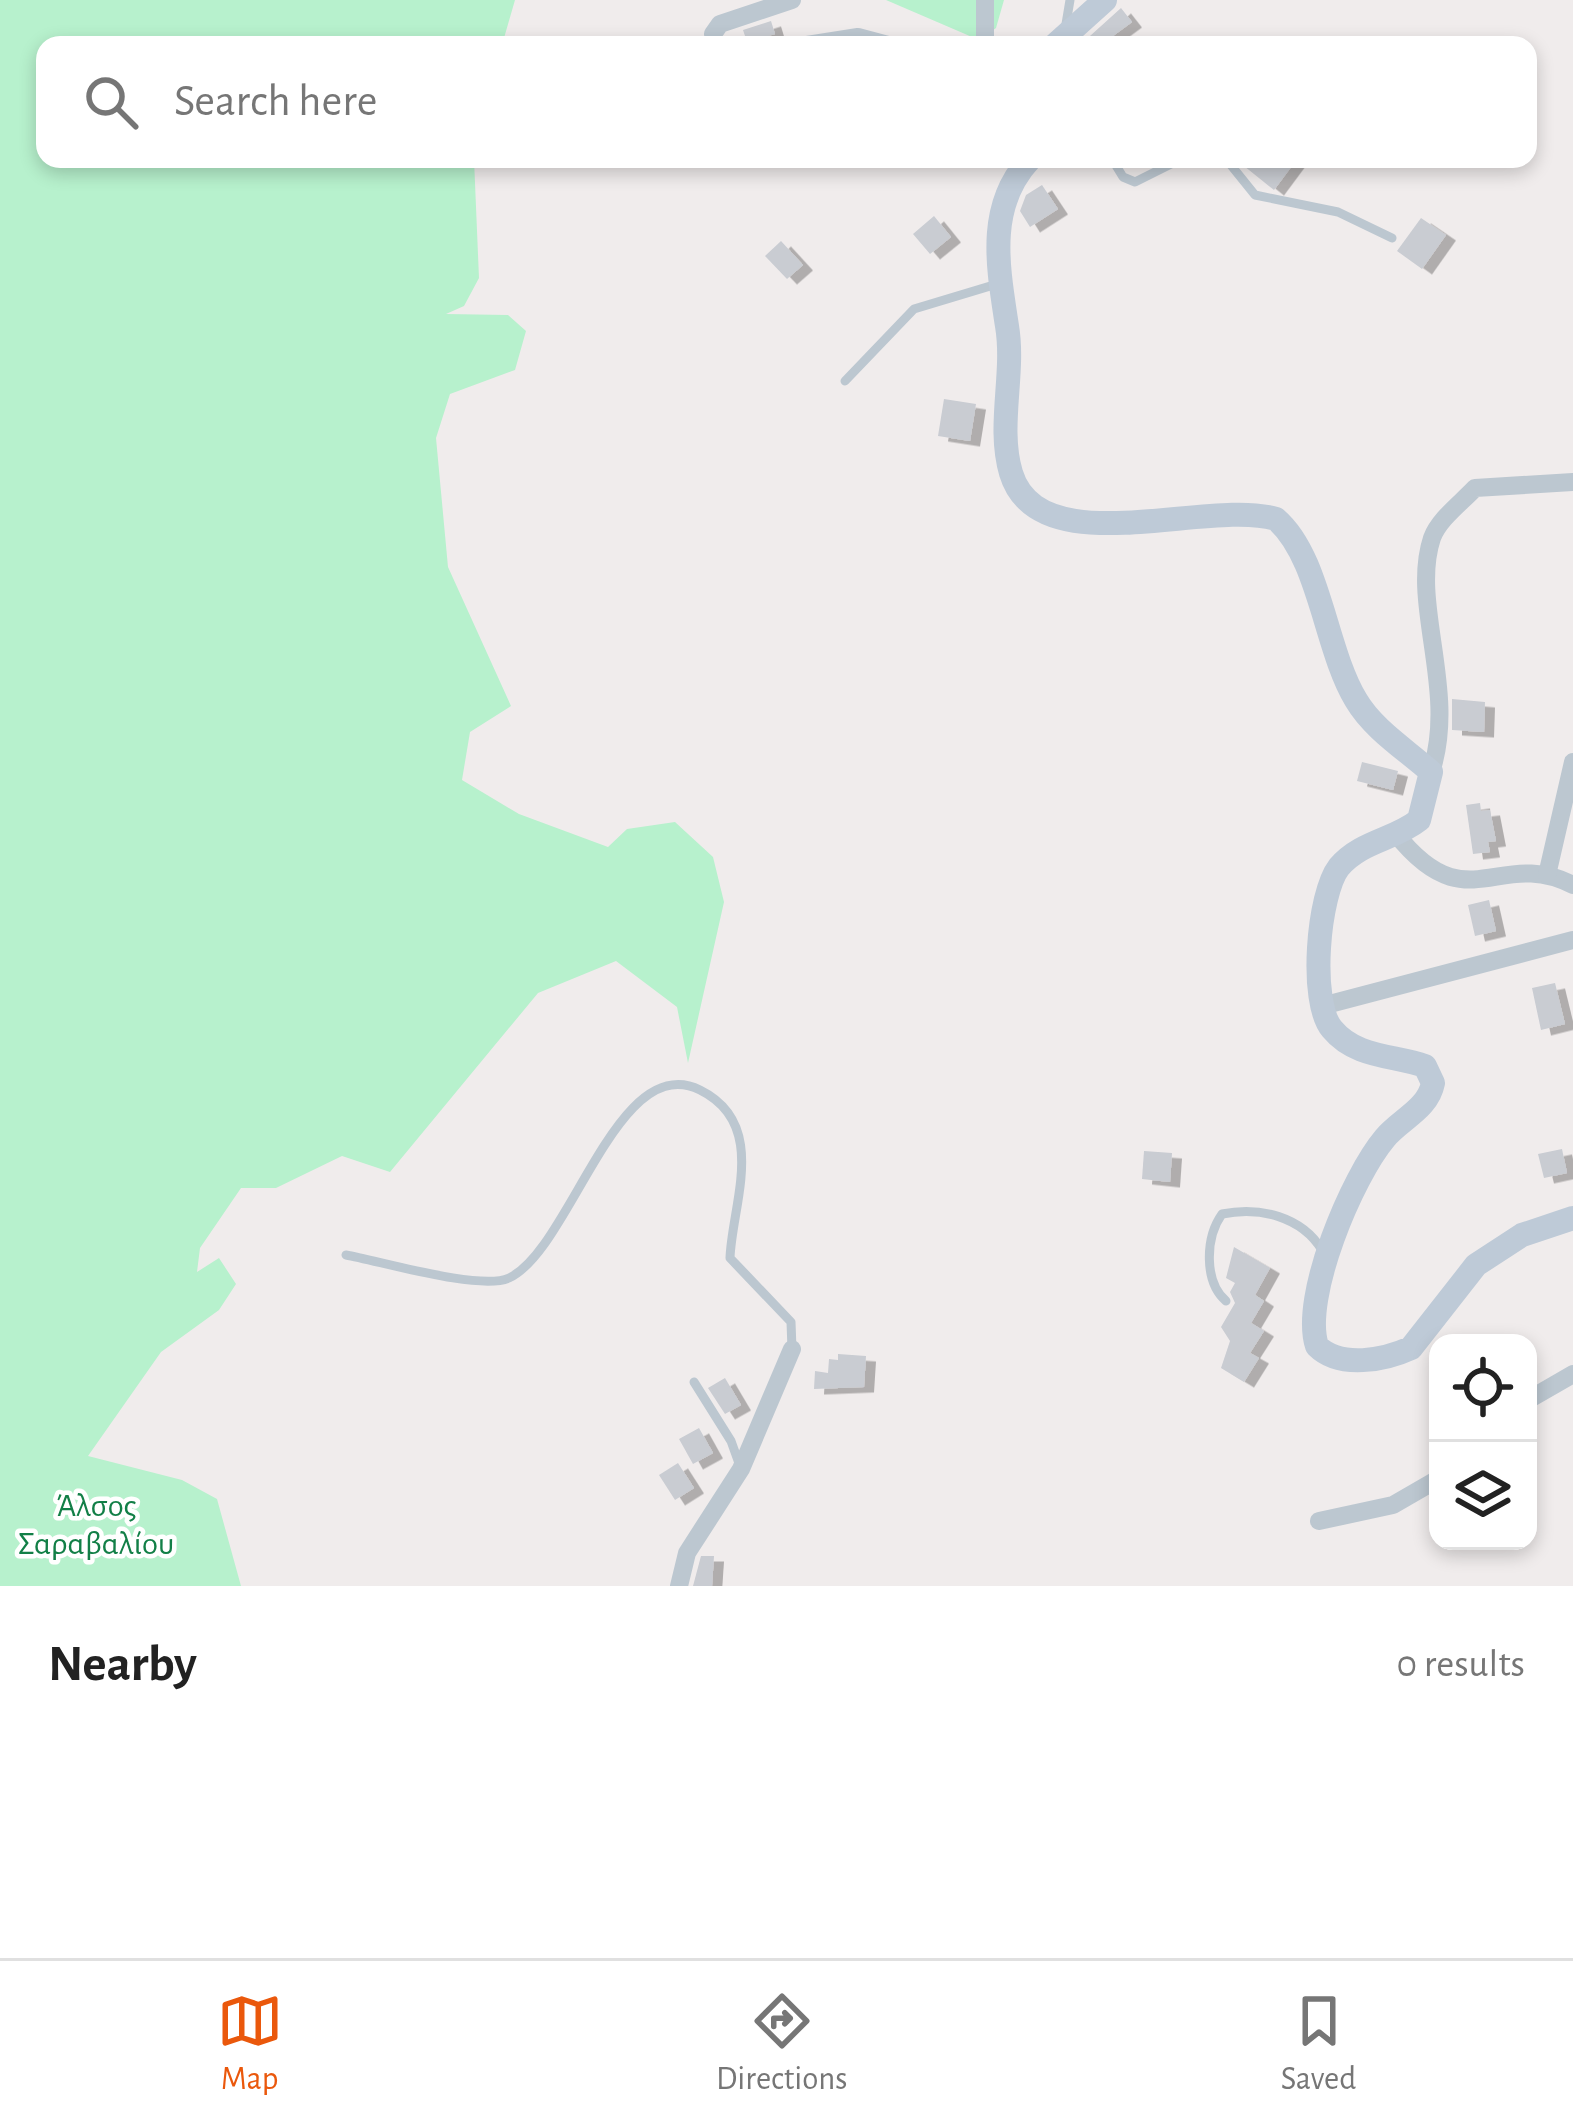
<!DOCTYPE html>
<html lang="en">
<head>
<meta charset="utf-8">
<style>
	:root { --surface:#fff; --page:#f6f6f6; --text:#222; --muted:#767676; --line:#e0e0e0; --accent:#ea580c }
	body { margin:0; font-family:"Alegreya Sans",sans-serif; background:var(--page); color:var(--text) }
	.controls { position:absolute; right:36px; bottom:36px; display:grid; overflow:hidden; border-radius:24px; box-shadow:0 6px 18px #0003 }
	.controls button { width:108px; height:108px; display:grid; place-items:center; padding:0; border:0; border-bottom:3px solid var(--line); background:var(--surface); color:var(--text); font:60px sans-serif }
	.list { margin:0; padding:0; list-style:none }
	h2 { display:flex; justify-content:space-between; align-items:center; height:156px; margin:0; padding:0 48px; font-size:51px }
	h2 small { font-size:39px; font-weight:400; color:var(--muted) }
	.icon { flex:none; width:66px; height:66px; fill:none; stroke:currentColor; stroke-width:2; stroke-linecap:round; stroke-linejoin:round }
	.map { position:relative; flex:none; width:1573px; height:1586px; overflow:hidden }
	.search { position:absolute; background:var(--surface); box-shadow:0 6px 18px #0003; left:36px; right:36px; top:36px; height:132px; display:flex; align-items:center; gap:30px; box-sizing:border-box; padding:0 42px; border-radius:24px; color:var(--muted); font-size:45px }
	.sheet { height:372px; background:var(--surface) }
	nav { display:flex; justify-content:space-around; align-items:center; box-sizing:border-box; height:168px; border-top:3px solid var(--line); background:var(--surface); font-size:33px; color:var(--muted) }
	nav a { display:grid; justify-items:center; gap:6px }
	nav .on { color:var(--accent) }
	.map>svg:first-child { display:block }
	.green { fill:#b7f1cd }
	.building { fill:#c9ccd2; filter:url(#shadow) }
	.lines { fill:none; stroke-linecap:round; stroke-linejoin:round }
	.lane { stroke:#bcc7d0; stroke-width:9 }
	.street { stroke:#bcc7d0; stroke-width:18 }
	.secondary { stroke:#becad7; stroke-width:24 }
	.labels { text-anchor:middle; stroke-width:9; stroke-linejoin:round; paint-order:stroke }
	.park-label { font-size:33px; fill:#127f47; stroke:#fff }
</style>
</head>
<body>
<div class="map">
<svg width="1573" height="1586" viewBox="0 0 1573 1586">
	<defs>
		<filter id="shadow"><feDropShadow dx="10" dy="5.5" stdDeviation="0" flood-color="#0004"/></filter>
	</defs>
	<rect width="100%" height="100%" fill="#f0ecec"/>
	<!-- green -->
	<g class="green">
		<polygon points="0,0 515,0 502,45 45,45 45,159 474,159 479,278 464,306 446,314 508,315 526,331 515,370 450,394 436,438 448,567 511,706 470,732 462,780 519,814 608,847 627,829 675,822 713,857 724,902 688,1063 677,1007 616,961 538,993 390,1172 342,1156 276,1188 241,1188 200,1248 197,1272 219,1258 236,1284 219,1310 161,1352 88,1456 182,1480 217,1499 241,1586 0,1586"/>
		<polygon points="886,0 1004,0 996,28 979,40"/>
	</g>
	<!-- building -->
	<g class="building">
		<polygon points="1121,8 1132,22 1113,36 1121,45 1080,45"/>
		<polygon points="771,21 775,34 747,42 743,30"/>
		<polygon points="1249,159 1297,159 1274,190 1244,166"/>
		<polygon points="1042,185 1058,209 1030,227 1020,211 1026,195"/>
		<polygon points="934,216 951,237 930,254 913,234"/>
		<polygon points="1421,218 1446,235 1422,269 1397,251"/>
		<polygon points="781,241 803,265 787,279 765,256"/>
		<polygon points="944,399 976,404 970,441 938,436"/>
		<polygon points="1452,699 1485,702 1484,732 1452,730"/>
		<polygon points="1362,762 1398,771 1393,790 1357,781"/>
		<polygon points="1480,803 1481,811 1490,810 1496,841 1488,842 1490,852 1473,854 1466,805"/>
		<polygon points="1489,900 1496,931 1475,936 1468,905"/>
		<polygon points="1555,983 1565,1024 1541,1030 1532,988"/>
		<polygon points="1562,1149 1567,1173 1544,1178 1538,1154"/>
		<polygon points="1144,1151 1172,1153 1170,1182 1142,1179"/>
		<polygon points="1234,1247 1270,1268 1255,1295 1264,1301 1251,1323 1264,1331 1250,1353 1259,1358 1244,1382 1221,1368 1230,1341 1221,1327 1235,1303 1230,1292 1235,1283 1226,1278"/>
		<polygon points="838,1354 866,1356 864,1387 814,1389 815,1371 828,1373 829,1359 838,1360"/>
		<polygon points="725,1378 741,1405 725,1414 708,1388"/>
		<polygon points="699,1428 713,1453 693,1464 679,1439"/>
		<polygon points="678,1463 694,1488 675,1500 659,1475"/>
		<polygon points="701,1556 714,1556 712,1586 693,1586"/>
	</g>
	<g class="lines">
		<!-- lane -->
		<g class="lane">
			<polyline points="1065,30 1070,0"/>
			<polyline points="1112,159 1123,177 1135,182 1181,159"/>
			<polyline points="1226,159 1255,195 1338,212 1392,238"/>
			<polyline points="845,381 914,309 997,284"/>
			<path d="M346 1255C380 1261 480 1291 509 1278 571 1249 617 1049 700 1090 769 1124 732 1204 730 1258L791 1322 792 1349"/>
			<path d="M1226 1301C1204 1282 1205 1238 1222 1214 1260 1206 1302 1217 1322 1250"/>
			<polyline points="694,1382 731,1441 740,1466"/>
		</g>
		<!-- street -->
		<g class="street">
			<polyline points="716,45 713,34 720,24 792,0"/>
			<polyline points="807,45 858,37 888,45"/>
			<polyline points="985,45 985,0"/>
			<path d="M1431 772C1458 690 1410 604 1432 538 1439 519 1461 503 1475 488L1573 482"/>
			<path d="M1396 834C1467 923 1498 847 1573 885"/>
			<polyline points="1547,875 1573,762"/>
			<polyline points="1322,1006 1573,940"/>
			<polyline points="1528,1400 1573,1374"/>
			<polyline points="1319,1521 1393,1505 1438,1479"/>
			<polyline points="679,1586 687,1553 741,1469 792,1349"/>
		</g>
		<!-- secondary -->
		<g class="secondary">
			<polyline points="1055,45 1105,0"/>
			<path d="M1030 159C986 206 998 267 1007 326 1015 374 997 426 1011 473 1039 565 1208 498 1276 519 1320 557 1325 649 1356 700 1373 729 1405 749 1431 772L1419 820C1394 840 1361 841 1339 867 1318 894 1309 1002 1332 1029 1356 1058 1393 1055 1425 1066L1433 1083C1428 1109 1401 1119 1385 1138 1352 1177 1301 1298 1317 1346 1340 1369 1385 1360 1411 1348L1476 1265 1522 1235 1573 1218"/>
		</g>
	</g>
	<g class="labels">
		<!-- park labels -->
		<g class="park-label">
			<text x="96" y="1516">Άλσος<tspan x="96" dy="38">Σαραβαλίου</tspan></text>
		</g>
	</g>
</svg>
<div class="controls">
<button><svg class="icon" aria-label="locate" viewBox="0 0 24 24"><circle cx="12" cy="12" r="6"/><path d="M12 2v4M12 18v4M2 12h4M18 12h4"/></svg></button>
<button><svg class="icon" aria-label="layers" viewBox="0 0 24 24"><path d="M12 4l9 5-9 5-9-5zM3 14l9 5 9-5"/></svg></button>
</div>
<div class="search"><svg class="icon" aria-label="search" viewBox="0 0 24 24"><circle cx="10" cy="10" r="6"/><path d="M15 15l6 6"/></svg>Search here</div>
</div>
<section class="sheet">
<h2>Nearby<small>0 results</small></h2>
<ul class="list">
</ul>
</section>
<nav>
<a class="on"><svg class="icon" aria-label="map" viewBox="0 0 24 24"><path d="M3 6l6-2 6 2 6-2v14l-6 2-6-2-6 2zM9 4v14M15 6v14"/></svg>Map</a>
<a><svg class="icon" aria-label="directions" viewBox="0 0 24 24"><path d="M12 3l9 9-9 9-9-9zM9 14v-3h6M13 9l2 2-2 2"/></svg>Directions</a>
<a><svg class="icon" aria-label="saved" viewBox="0 0 24 24"><path d="M7 4h10v16l-5-4-5 4z"/></svg>Saved</a>
</nav>
</body>
</html>
